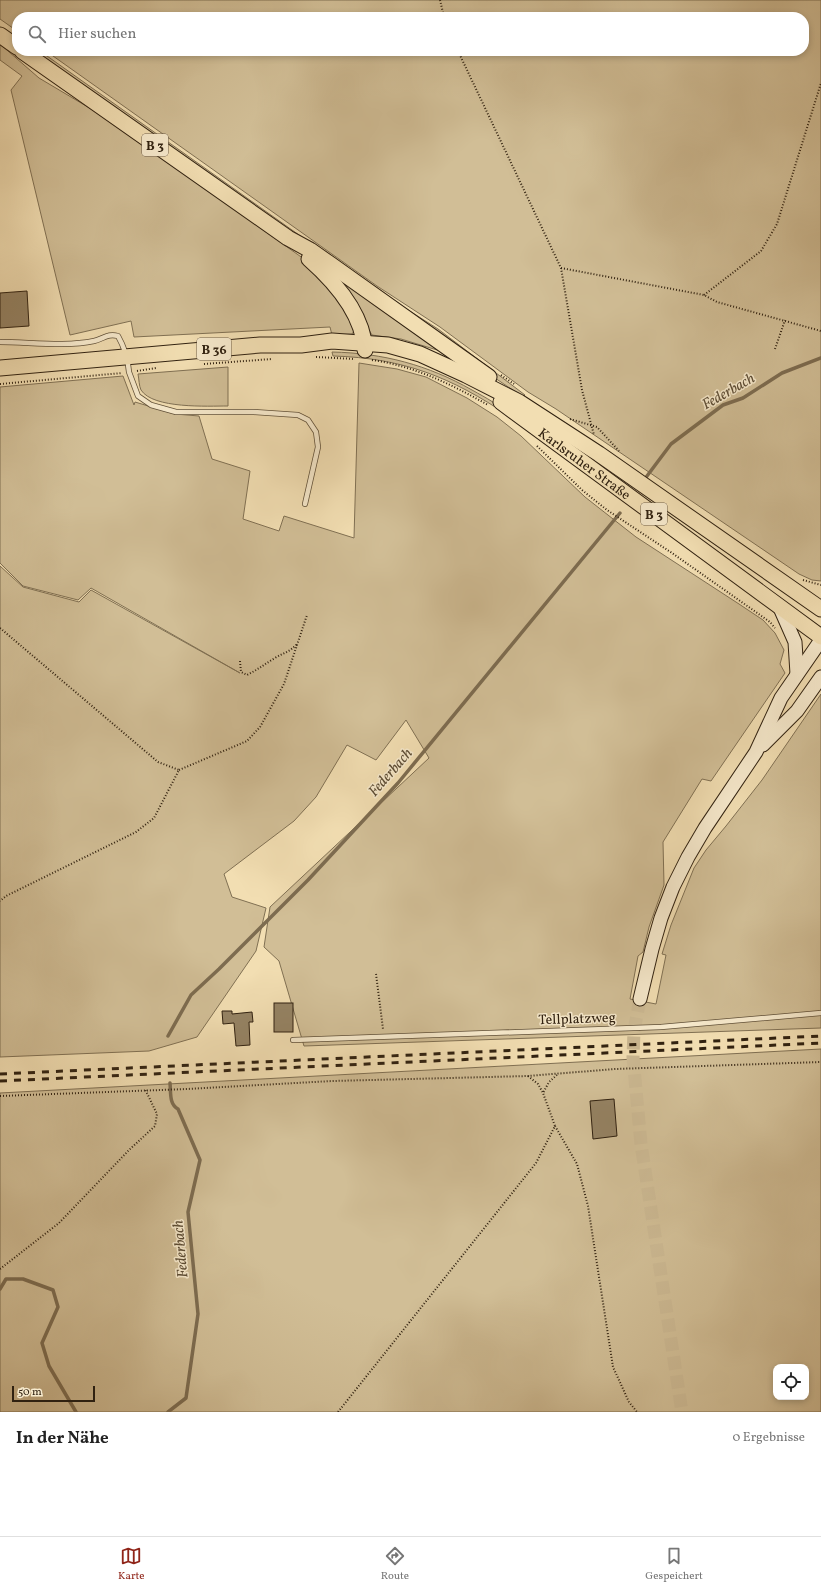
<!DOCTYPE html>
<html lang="de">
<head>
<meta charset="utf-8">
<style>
	:root { --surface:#fff; --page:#f2f2f2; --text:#222; --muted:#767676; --line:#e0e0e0; --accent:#8f2418 }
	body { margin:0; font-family:Vollkorn,serif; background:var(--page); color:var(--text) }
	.controls { position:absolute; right:12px; bottom:12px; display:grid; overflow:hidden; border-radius:8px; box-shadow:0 2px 6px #0003 }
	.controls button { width:36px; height:36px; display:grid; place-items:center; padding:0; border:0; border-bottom:1px solid var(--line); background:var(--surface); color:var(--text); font:20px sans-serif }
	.scale { position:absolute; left:12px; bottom:10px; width:83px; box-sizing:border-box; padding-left:4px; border:2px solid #302110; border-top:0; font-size:11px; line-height:14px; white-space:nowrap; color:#302110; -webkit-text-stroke:3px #f7eacd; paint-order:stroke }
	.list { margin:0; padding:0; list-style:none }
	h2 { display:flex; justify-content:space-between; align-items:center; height:52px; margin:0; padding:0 16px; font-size:17px }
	h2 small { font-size:13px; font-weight:400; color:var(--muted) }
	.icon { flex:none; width:22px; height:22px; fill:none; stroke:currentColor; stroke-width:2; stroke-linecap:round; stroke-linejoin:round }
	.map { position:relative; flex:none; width:821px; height:1412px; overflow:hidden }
	.search { position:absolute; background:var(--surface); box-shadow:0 2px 6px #0003; left:12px; right:12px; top:12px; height:44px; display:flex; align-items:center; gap:10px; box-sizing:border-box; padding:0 14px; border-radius:16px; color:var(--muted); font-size:15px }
	.sheet { height:124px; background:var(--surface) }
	nav { display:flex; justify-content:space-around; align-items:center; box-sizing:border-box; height:56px; border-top:1px solid var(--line); background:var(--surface); font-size:11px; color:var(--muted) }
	nav a { display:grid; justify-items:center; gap:2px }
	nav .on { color:var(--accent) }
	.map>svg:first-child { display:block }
	.green { fill:#d1be96; stroke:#807053; fill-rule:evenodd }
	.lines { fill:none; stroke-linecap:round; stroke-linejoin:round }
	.stream { stroke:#7d6c50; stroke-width:3.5 }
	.building { fill:#958364; stroke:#302110 }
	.secondary-tunnel { stroke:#cbb892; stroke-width:13; stroke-dasharray:13 6; stroke-linecap:butt }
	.service-casing { stroke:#605038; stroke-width:6 }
	.secondary-casing { stroke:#302110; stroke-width:15 }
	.primary-casing { stroke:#302110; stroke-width:17 }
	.path { stroke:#302110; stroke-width:2; stroke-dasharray:1 2; stroke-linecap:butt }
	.service { stroke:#f7eacd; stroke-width:4.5 }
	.secondary { stroke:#f7eacd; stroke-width:13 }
	.primary { stroke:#f2deb2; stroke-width:15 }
	.rail { stroke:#302110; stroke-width:3; stroke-dasharray:7 7; stroke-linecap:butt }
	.labels { text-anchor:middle; stroke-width:3; stroke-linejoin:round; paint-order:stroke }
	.shield { fill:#f7eacd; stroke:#6c5d49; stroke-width:1 }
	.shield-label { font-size:13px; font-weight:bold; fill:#302110 }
	.street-label { font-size:14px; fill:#302110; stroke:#f7eacd }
	.water-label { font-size:15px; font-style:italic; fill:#5d4d35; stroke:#f7eacd }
</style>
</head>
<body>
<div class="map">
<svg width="821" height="1412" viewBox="0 0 821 1412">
	<rect width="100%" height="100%" fill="#f2deb2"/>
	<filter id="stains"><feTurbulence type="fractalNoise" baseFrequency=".005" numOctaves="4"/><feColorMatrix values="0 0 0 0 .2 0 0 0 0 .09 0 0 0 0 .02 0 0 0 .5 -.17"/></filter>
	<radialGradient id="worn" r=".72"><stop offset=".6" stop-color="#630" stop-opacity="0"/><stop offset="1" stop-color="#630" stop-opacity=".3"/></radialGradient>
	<!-- green -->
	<g class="green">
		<polygon points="0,0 821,0 821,581 812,580 799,574 556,409 528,392 440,327 377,286 46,51 804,51 804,17 17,17 17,31 0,19"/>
		<polygon points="0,44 39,78 103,116 304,259 339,296 354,331 352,334 332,335 330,327 134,337 131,321 70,335 11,90 22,76 0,60"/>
		<polygon points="34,51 40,51 375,289 438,329 525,395 523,397 495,378 453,346"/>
		<polygon points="322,262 447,353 401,339 372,335 355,306"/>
		<path d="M332 352C383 353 428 365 472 390 488 399 497 403 509 416 451 377 403 358 333 356Z"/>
		<polygon points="359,363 397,369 426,377 467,398 497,417 521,436 585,497 636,537 739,604 763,620 775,633 784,650 780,664 785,673 711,781 702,779 663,842 664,885 649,927 643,952 638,956 630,999 656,1004 666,955 662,954 671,925 694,868 706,850 726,826 762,780 821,694 821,1028 304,1046 279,961 264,947 270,907 429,758 406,720 376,760 347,745 316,797 294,821 224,874 232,897 266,908 256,951 197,1037 149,1051 0,1057 0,566 23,587 79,602 91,590 240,673 91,588 78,600 23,586 0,563 0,387 123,376 134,405 135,402 175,414 199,416 212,459 250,471 243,519 279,531 284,516 354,538"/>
		<path d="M228 367V406C208 406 153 409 141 390 139 386 139 379 138 374Z"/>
		<path d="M821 1049V1412H0V1093ZM776 1367H806V1397H776Z"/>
	</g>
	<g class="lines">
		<!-- stream -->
		<g class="stream">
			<polyline points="644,480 671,444 723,405 743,398 782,373 821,358"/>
			<polyline points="168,1036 191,995 219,969 308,880 398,783 620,513"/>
			<polyline points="0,1289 6,1279 23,1279 53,1290 58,1307 42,1343 49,1366 76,1412"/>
			<path d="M168 1412 186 1398 198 1314 188 1212 200 1160 178 1109C169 1104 171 1093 170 1083"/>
		</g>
	</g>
	<!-- building -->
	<g class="building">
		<polygon points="27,291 29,326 0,328 0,293"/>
		<rect x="274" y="1003" width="19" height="29"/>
		<polygon points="222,1011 232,1011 232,1014 252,1012 253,1022 249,1022 250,1045 236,1046 234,1023 223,1024"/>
		<polygon points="614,1099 617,1136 593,1139 590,1101"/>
	</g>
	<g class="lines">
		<!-- secondary-tunnel -->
		<polyline class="secondary-tunnel" points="640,999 634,1031 633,1057 641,1144 682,1412"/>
		<!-- service casing -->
		<g class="service-casing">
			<g id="service">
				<path d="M0 342C29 342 66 347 94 341 103 339 108 333 118 336L122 344 127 357 129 372 138 396 151 405 176 412H254L298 415 308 420 316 432 318 447 305 504"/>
				<polyline points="293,1040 661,1027 821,1013"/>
			</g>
		</g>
		<!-- secondary casing -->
		<g class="secondary-casing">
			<g id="secondary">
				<polyline points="780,608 795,642 797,674"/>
				<polyline points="763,745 797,711 821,677"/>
				<polyline points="640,999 652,949 661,918 673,887 688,857 705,828 756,752 781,698 821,640"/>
			</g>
		</g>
		<!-- primary casing -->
		<g class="primary-casing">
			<g id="primary">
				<polyline points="0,35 17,47"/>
				<polyline points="22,51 288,238 310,250 330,264 489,377"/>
				<path d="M309 259C335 282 363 313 365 350"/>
				<polyline points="0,368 260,345 301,345 332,341 388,345 420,354 466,375 519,402 599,454 821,609"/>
				<path id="s1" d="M501 402 821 637"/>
			</g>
		</g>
		<!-- path -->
		<g class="path">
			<polyline points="440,0 444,17"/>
			<polyline points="458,51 561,268 582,390 594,435"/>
			<polyline points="561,268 704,295 717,302 821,331"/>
			<polyline points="704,295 761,251 777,224 821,83"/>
			<polyline points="775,349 785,320"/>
			<polyline points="316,357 355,359"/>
			<path d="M372 360C414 366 451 384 488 405"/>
			<polyline points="204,364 272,359"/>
			<polyline points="137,371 156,368"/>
			<polyline points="501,375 514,384"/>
			<polyline points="0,384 122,373"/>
			<polyline points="570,419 597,427 619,451"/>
			<polyline points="537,446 582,490 607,510 672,553 770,622 775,628"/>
			<polyline points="803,580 821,585"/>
			<polyline points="0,628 158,762 179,770 154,818 136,832 6,896 0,901"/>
			<path d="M240 661 241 672 247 675C257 670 265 664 275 658 283 653 290 652 297 644"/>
			<polyline points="179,770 247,741 260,727 284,684 307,615"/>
			<polyline points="376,974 383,1029"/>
			<polyline points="528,1076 538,1084 543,1093"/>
			<polyline points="0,1096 187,1089 332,1081 528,1076 615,1069 821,1062"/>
			<polyline points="555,1126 577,1164 588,1206 613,1367 629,1402 637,1412"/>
			<polyline points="0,1269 59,1223 129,1150 155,1126 157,1114 145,1089"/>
			<polyline points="338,1412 536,1163 555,1126 543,1093 549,1082 558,1074"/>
		</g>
		<!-- service -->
		<use href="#service" class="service"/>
		<!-- secondary -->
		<use href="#secondary" class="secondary"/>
		<!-- primary -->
		<use href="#primary" class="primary"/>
		<!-- rail -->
		<g class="rail">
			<polyline points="0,1074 821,1036"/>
			<polyline points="0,1081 821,1043"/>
		</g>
	</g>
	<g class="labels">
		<!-- shield labels -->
		<g class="shield">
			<rect x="142" y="134" width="26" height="22" rx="3"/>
			<rect x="197" y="338" width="34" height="22" rx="3"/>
			<rect x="641" y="503" width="26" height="22" rx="3"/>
		</g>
		<g class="shield-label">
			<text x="155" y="150">B 3</text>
			<text x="214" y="354">B 36</text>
			<text x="654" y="519">B 3</text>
		</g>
		<!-- street labels -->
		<g class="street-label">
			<text dy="5" stroke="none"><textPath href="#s1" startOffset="104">Karlsruher Straße</textPath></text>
			<text transform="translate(577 1018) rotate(-2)" y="5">Tellplatzweg</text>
		</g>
		<!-- water labels -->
		<g class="water-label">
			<text transform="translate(728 391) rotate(-30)" y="5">Federbach</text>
			<text transform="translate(390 772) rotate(-49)" y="5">Federbach</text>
			<text transform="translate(180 1249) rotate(-95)" y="5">Federbach</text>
		</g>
	</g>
	<rect width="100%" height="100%" filter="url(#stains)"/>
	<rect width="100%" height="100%" fill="url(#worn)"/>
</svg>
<div class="controls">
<button><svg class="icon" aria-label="locate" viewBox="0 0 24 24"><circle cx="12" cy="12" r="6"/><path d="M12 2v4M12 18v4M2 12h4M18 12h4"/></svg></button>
</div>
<div class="scale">50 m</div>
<div class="search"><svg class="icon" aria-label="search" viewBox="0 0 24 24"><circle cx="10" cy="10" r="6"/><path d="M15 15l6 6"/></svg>Hier suchen</div>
</div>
<section class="sheet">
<h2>In der Nähe<small>0 Ergebnisse</small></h2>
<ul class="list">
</ul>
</section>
<nav>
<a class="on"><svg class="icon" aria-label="map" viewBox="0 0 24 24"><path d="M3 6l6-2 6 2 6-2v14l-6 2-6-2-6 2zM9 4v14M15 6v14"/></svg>Karte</a>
<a><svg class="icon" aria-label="directions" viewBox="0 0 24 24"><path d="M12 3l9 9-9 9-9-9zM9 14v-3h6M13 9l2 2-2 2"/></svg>Route</a>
<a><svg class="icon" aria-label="saved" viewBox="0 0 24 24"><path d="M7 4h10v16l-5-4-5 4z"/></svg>Gespeichert</a>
</nav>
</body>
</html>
